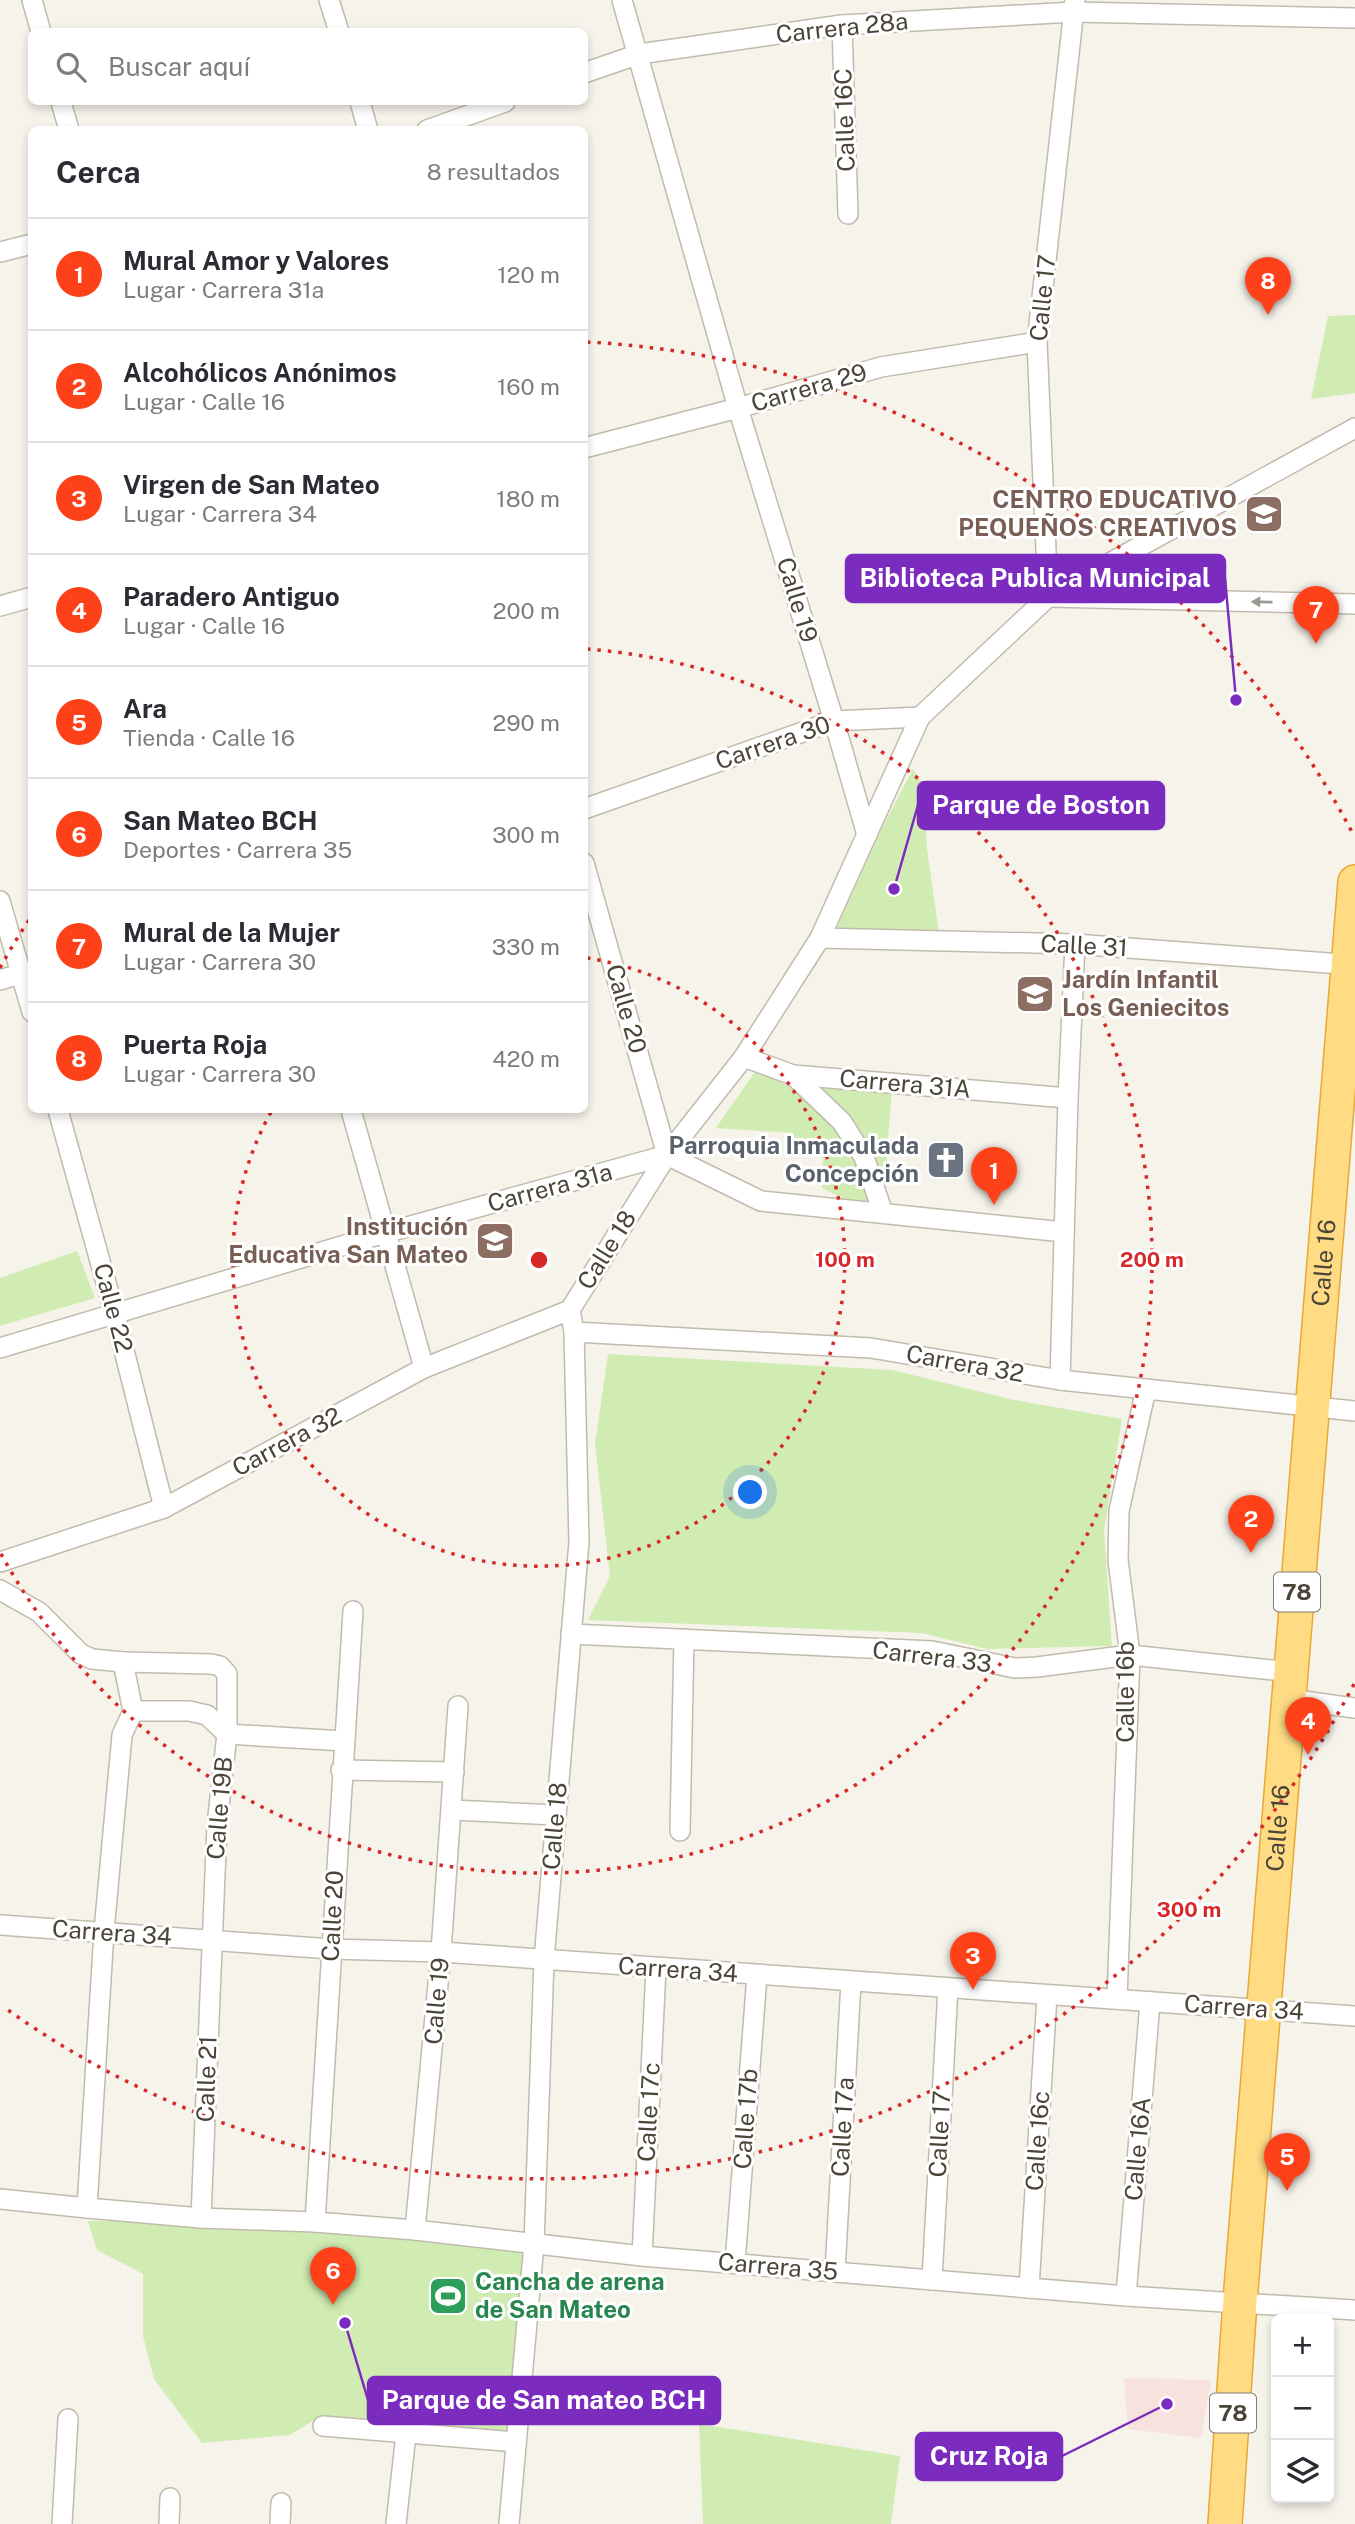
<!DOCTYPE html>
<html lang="es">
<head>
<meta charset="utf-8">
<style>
	:root { --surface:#fff; --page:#f7f7f7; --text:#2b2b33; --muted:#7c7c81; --line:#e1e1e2; --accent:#ff4119 }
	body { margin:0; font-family:"Public Sans",sans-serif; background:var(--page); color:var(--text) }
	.controls { position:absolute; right:21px; bottom:21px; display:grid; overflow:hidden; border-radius:10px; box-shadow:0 4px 10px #0003 }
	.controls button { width:63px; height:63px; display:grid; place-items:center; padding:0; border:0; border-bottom:2px solid var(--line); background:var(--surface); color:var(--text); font:35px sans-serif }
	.you { position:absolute; left:751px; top:1493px; width:24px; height:24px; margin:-18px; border:5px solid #fff; border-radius:50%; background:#1a73e8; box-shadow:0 0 0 10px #1a73e833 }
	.badge { display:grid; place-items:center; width:46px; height:46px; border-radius:50%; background:var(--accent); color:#fff; font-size:23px; font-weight:700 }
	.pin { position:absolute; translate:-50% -58px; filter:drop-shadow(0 2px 4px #0008) }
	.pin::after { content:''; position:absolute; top:37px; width:24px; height:21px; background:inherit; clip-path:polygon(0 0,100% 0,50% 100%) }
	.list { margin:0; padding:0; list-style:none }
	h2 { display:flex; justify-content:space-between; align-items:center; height:91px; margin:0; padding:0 28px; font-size:30px }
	h2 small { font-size:23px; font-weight:400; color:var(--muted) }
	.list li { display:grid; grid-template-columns:46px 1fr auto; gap:21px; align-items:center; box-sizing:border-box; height:112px; padding:0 28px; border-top:2px solid var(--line) }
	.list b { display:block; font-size:26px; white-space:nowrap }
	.list p { margin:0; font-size:23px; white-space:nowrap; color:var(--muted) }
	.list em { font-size:23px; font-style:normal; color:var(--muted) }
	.icon { flex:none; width:38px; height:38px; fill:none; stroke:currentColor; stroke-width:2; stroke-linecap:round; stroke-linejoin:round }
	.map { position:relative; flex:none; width:1355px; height:2524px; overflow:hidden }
	.search { position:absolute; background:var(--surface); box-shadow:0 4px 10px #0003; left:28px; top:28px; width:560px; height:77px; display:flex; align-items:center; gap:18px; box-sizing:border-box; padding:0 24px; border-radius:10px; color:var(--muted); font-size:26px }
	.panel { position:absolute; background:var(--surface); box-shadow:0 4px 10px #0003; left:28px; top:126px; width:560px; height:987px; border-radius:10px }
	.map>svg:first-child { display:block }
	.medical { fill:#f7e2de }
	.green { fill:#d0ecb2 }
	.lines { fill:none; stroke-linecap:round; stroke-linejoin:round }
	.minor-casing { stroke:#c2bbac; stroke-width:22 }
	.trunk-casing { stroke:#e7a934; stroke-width:36 }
	.minor { stroke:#fff; stroke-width:19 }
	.trunk { stroke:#ffdc84; stroke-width:33 }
	.oneway { fill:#9c9892 }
	.ring { fill:none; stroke:#d62828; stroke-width:3.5; stroke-dasharray:3.5 7 }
	.labels { text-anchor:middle; stroke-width:6; stroke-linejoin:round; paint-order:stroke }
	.shield { fill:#fff; stroke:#817c74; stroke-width:2 }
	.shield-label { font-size:23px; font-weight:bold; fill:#4b4438 }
	.street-label { font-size:24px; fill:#4b4438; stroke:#fff }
	.education-label { font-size:24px; font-weight:bold; fill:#785e54; stroke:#fff; text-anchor:end }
	.worship-label { font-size:24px; font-weight:bold; fill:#5b616d; stroke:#fff; text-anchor:end }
	.leisure-label { font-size:24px; font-weight:bold; fill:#27864d; stroke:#fff; text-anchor:start }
	.centre { fill:#d62828; stroke:#fff; stroke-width:3.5 }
	.ring-label { font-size:21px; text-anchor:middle; font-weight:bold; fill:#d62828; stroke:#fff; stroke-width:6; stroke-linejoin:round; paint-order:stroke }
	.leader { fill:none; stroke:#7b2cbf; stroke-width:2.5 }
	.callout-dot { fill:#7b2cbf; stroke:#fff; stroke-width:2.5 }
	.callout { fill:#7b2cbf; stroke:#7b2cbf; stroke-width:2.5 }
	.callout-label { font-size:26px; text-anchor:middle; font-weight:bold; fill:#fff }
</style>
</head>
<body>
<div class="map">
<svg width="1355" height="2524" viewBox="0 0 1355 2524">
	<rect width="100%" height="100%" fill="#f6f3eb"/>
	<!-- medical -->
	<polygon class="medical" points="1124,2378 1211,2380 1201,2438 1128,2429"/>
	<!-- green -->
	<g class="green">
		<polygon points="1355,315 1355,393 1311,399 1328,316"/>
		<polygon points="913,769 923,785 927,849 939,933 836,930 881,830"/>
		<polygon points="756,1070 786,1085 892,1090 883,1202 845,1199 822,1188 823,1157 789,1155 791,1133 716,1128"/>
		<polygon points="77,1251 95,1298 0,1326 0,1278"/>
		<polygon points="608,1354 892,1370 1014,1400 1122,1419 1104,1530 1112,1646 987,1649 922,1633 588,1620 610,1576 595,1444"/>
		<polygon points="88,2221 201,2222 528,2248 511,2435 365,2422 314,2420 290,2435 202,2443 154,2379 143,2336 143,2274 97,2250"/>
		<polygon points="699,2424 900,2456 891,2524 703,2524"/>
	</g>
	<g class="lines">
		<!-- minor casing -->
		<g class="minor-casing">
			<g id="minor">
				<polyline points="32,0 41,32"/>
				<polyline points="329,0 339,32"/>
				<polyline points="622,0 738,408 834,721 867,835"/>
				<polyline points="1075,0 1037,342 1048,597 1355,604"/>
				<polyline points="842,25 848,214"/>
				<polyline points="584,73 639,54 842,25 1074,12 1355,18"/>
				<polyline points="61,102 69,130"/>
				<polyline points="360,102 368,130"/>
				<polyline points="427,130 505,102"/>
				<polyline points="0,252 32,244"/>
				<polyline points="584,448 738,408 881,367 1037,342"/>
				<polyline points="0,606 32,597"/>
				<polyline points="584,809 834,721 920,717 1048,597 1355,428"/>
				<polyline points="584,863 667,1155"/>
				<polyline points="0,901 32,1012"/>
				<polyline points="820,938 1075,944 1355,965"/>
				<polyline points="0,980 30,971"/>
				<polyline points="744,1057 793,1075 1068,1098"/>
				<polyline points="793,1075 842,1122 864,1157 883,1213"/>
				<polyline points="58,1110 115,1315 164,1508"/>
				<polyline points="351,1110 424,1368"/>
				<polyline points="574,1332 871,1348 1060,1380 1355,1411"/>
				<polyline points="0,1348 385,1233 667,1155 761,1201 1064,1232"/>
				<polyline points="1060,1380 1068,1098 1075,944"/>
				<polyline points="0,1562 164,1508 424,1368 570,1310"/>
				<polyline points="0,1590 39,1612 81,1654 92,1659 123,1662 133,1711 189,1711 207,1715 227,1734 344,1741"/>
				<polyline points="571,1634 932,1651 1015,1668 1037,1667 1130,1655 1291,1672"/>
				<polyline points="123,1662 211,1664 220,1666 227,1674 227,1734 217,1825 201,2218"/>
				<polyline points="1289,1699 1355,1708"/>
				<polyline points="341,1770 454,1772"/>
				<polyline points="453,1810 556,1815"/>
				<polyline points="680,1831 684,1639"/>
				<polyline points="1,1925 331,1949 441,1952 1355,2016"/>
				<polyline points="1117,1998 1130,1655 1118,1560 1119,1511 1146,1389"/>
				<polyline points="0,2199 87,2208 104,1931 122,1735 133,1711"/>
				<polyline points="87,2208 201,2218 315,2222 415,2230 642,2256 1126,2296 1355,2310"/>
				<polyline points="315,2222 353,1611"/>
				<polyline points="415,2230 441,1952 458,1706"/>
				<polyline points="642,2256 656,1968"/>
				<polyline points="735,2263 757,1975"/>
				<polyline points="835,2272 851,1981"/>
				<polyline points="932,2280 948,1988"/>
				<polyline points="1029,2288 1047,1995"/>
				<polyline points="1126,2296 1150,2002"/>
				<polyline points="323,2426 515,2442"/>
				<polyline points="62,2524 68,2419"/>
				<polyline points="169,2524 170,2498"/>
				<polyline points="280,2524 281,2503"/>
				<polyline points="396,2524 406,2434"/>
				<polyline points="509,2524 534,2244 544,1960 579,1542 574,1332 570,1310 667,1155 744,1057 820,938 920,717"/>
			</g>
		</g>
		<!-- trunk casing -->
		<g class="trunk-casing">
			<g id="trunk">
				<path id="s1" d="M1225 2524 1240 2301 1355 882"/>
			</g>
		</g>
		<!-- minor -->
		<use href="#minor" class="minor"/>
		<!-- trunk -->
		<use href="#trunk" class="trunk"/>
	</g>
	<!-- one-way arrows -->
	<defs><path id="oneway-solid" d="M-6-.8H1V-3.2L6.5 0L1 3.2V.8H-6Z" transform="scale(1.75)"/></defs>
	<use class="oneway" href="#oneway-solid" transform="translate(1262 602) rotate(-179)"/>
	<!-- distance rings -->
	<g class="ring">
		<path d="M587 958A306 306 0 1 1 271 1112"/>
		<path d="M0 968A613 613 0 0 1 31 917M587 649A613 613 0 1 1 0 1552"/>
		<path d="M1354 1684A919 919 0 0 1 5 2008M587 342A919 919 0 0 1 1354 836"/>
	</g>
	<!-- icons -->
	<defs>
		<g id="school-square" transform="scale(2.0125)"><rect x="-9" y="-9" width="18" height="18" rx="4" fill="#8d6e63" stroke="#fff"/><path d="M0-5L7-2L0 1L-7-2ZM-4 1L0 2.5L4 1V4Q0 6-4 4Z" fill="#fff"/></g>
		<g id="church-square" transform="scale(2.0125)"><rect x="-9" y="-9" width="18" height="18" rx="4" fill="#6b7280" stroke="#fff"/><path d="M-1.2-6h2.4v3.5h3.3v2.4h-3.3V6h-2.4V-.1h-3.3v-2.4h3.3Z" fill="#fff"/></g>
		<g id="stadium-square" transform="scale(2.0125)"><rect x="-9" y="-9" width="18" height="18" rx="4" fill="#2e9e5b" stroke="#fff"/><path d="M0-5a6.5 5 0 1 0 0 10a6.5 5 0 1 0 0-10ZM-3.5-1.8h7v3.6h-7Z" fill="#fff"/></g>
	</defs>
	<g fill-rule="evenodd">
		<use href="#school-square" x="1264" y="514"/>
		<use href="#school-square" x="1035" y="994"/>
		<use href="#church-square" x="946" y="1160"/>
		<use href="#school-square" x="495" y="1241"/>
		<use href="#stadium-square" x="448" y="2296"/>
	</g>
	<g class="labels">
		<!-- shield labels -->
		<g class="shield">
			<rect x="1274" y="1572.5" width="46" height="39" rx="5"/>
			<rect x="1210" y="2393.5" width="46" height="39" rx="5"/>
		</g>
		<g class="shield-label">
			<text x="1297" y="1600">78</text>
			<text x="1233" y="2421">78</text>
		</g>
		<!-- street labels -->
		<g class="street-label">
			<text transform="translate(842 28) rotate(-6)" y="8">Carrera 28a</text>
			<text transform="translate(845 120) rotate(-92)" y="8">Calle 16C</text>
			<text transform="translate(1043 298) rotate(-84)" y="8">Calle 17</text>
			<text transform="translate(809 388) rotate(-16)" y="8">Carrera 29</text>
			<text transform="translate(797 600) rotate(73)" y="8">Calle 19</text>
			<text transform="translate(773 743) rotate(-19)" y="8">Carrera 30</text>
			<text transform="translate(1084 946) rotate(3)" y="8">Calle 31</text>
			<text transform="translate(626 1009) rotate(74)" y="8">Calle 20</text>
			<text transform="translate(905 1084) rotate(5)" y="8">Carrera 31A</text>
			<text transform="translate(550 1188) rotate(-15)" y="8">Carrera 31a</text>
			<text transform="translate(607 1250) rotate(-58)" y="8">Calle 18</text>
			<text dy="8" stroke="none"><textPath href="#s1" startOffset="1265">Calle 16</textPath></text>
			<text transform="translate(113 1308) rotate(75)" y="8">Calle 22</text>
			<text transform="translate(965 1364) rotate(10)" y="8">Carrera 32</text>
			<text transform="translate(287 1442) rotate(-28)" y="8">Carrera 32</text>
			<text transform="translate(932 1657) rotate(7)" y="8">Carrera 33</text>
			<text transform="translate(1126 1692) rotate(-90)" y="8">Calle 16b</text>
			<text transform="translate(220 1808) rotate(-85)" y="8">Calle 19B</text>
			<text transform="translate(555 1826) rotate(-85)" y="8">Calle 18</text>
			<text dy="8" stroke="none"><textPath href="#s1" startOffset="698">Calle 16</textPath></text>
			<text transform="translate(333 1916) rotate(-87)" y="8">Calle 20</text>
			<text transform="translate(112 1933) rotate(4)" y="8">Carrera 34</text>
			<text transform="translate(678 1970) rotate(4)" y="8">Carrera 34</text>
			<text transform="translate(437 2001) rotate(-85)" y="8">Calle 19</text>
			<text transform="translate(1244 2008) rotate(4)" y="8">Carrera 34</text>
			<text transform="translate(207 2079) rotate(-88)" y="8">Calle 21</text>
			<text transform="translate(649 2112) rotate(-87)" y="8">Calle 17c</text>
			<text transform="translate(746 2119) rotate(-86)" y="8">Calle 17b</text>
			<text transform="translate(843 2127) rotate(-87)" y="8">Calle 17a</text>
			<text transform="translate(940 2134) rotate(-87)" y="8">Calle 17</text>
			<text transform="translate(1038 2141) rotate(-86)" y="8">Calle 16c</text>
			<text transform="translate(1138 2149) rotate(-85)" y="8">Calle 16A</text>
			<text transform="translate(778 2267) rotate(5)" y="8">Carrera 35</text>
		</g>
		<!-- education labels -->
		<g class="education-label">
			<text x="1237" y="508">CENTRO EDUCATIVO<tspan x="1237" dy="28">PEQUEÑOS CREATIVOS</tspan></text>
			<text x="1062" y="988" text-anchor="start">Jardín Infantil<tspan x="1062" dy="28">Los Geniecitos</tspan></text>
			<text x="468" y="1235">Institución<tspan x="468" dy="28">Educativa San Mateo</tspan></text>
		</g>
		<!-- worship labels -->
		<g class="worship-label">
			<text x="919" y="1154">Parroquia Inmaculada<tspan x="919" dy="28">Concepción</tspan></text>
		</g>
		<!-- leisure labels -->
		<g class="leisure-label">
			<text x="475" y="2290">Cancha de arena<tspan x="475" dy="28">de San Mateo</tspan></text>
		</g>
	</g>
	<circle cx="539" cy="1260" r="10" class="centre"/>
	<g class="ring-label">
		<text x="845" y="1267">100 m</text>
		<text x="1152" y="1267">200 m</text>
		<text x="1189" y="1917">300 m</text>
	</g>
	<!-- callouts -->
	<path class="leader" d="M1236 700L1225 578M894 889L918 805M345 2323L368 2400M1167 2404L1062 2456"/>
	<g class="callout-dot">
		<circle cx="1236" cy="700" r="7"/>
		<circle cx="894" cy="889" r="7"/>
		<circle cx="345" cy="2323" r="7"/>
		<circle cx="1167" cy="2404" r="7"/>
	</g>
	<g class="callout">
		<rect x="846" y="555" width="379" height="47" rx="7"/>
		<rect x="918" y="782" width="246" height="47" rx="7"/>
		<rect x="368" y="2377" width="352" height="47" rx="7"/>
		<rect x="916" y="2433" width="146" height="47" rx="7"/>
	</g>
	<g class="callout-label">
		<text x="1035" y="587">Biblioteca Publica Municipal</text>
		<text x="1041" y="814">Parque de Boston</text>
		<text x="544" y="2409">Parque de San mateo BCH</text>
		<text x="989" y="2465">Cruz Roja</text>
	</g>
</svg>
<div class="controls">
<button>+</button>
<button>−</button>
<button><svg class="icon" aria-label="layers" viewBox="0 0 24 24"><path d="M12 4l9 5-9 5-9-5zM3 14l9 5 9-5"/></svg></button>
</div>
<div class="you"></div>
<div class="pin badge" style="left:994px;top:1205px">1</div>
<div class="pin badge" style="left:1251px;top:1553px">2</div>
<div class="pin badge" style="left:973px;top:1990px">3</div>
<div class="pin badge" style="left:1308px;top:1755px">4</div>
<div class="pin badge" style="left:1287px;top:2191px">5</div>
<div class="pin badge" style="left:333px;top:2305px">6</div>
<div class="pin badge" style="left:1316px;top:644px">7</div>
<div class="pin badge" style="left:1268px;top:315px">8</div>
<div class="search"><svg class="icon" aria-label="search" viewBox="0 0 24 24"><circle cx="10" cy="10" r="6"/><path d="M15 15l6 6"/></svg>Buscar aquí</div>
<section class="panel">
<h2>Cerca<small>8 resultados</small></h2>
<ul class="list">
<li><span class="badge">1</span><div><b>Mural Amor y Valores</b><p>Lugar · Carrera 31a</p></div><em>120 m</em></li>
<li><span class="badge">2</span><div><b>Alcohólicos Anónimos</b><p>Lugar · Calle 16</p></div><em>160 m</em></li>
<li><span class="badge">3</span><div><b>Virgen de San Mateo</b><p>Lugar · Carrera 34</p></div><em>180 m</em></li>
<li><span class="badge">4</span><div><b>Paradero Antiguo</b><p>Lugar · Calle 16</p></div><em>200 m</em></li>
<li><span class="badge">5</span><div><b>Ara</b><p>Tienda · Calle 16</p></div><em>290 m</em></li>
<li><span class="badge">6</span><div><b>San Mateo BCH</b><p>Deportes · Carrera 35</p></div><em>300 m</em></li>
<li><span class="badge">7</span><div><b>Mural de la Mujer</b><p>Lugar · Carrera 30</p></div><em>330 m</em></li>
<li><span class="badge">8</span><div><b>Puerta Roja</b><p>Lugar · Carrera 30</p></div><em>420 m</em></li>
</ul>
</section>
</div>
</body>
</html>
